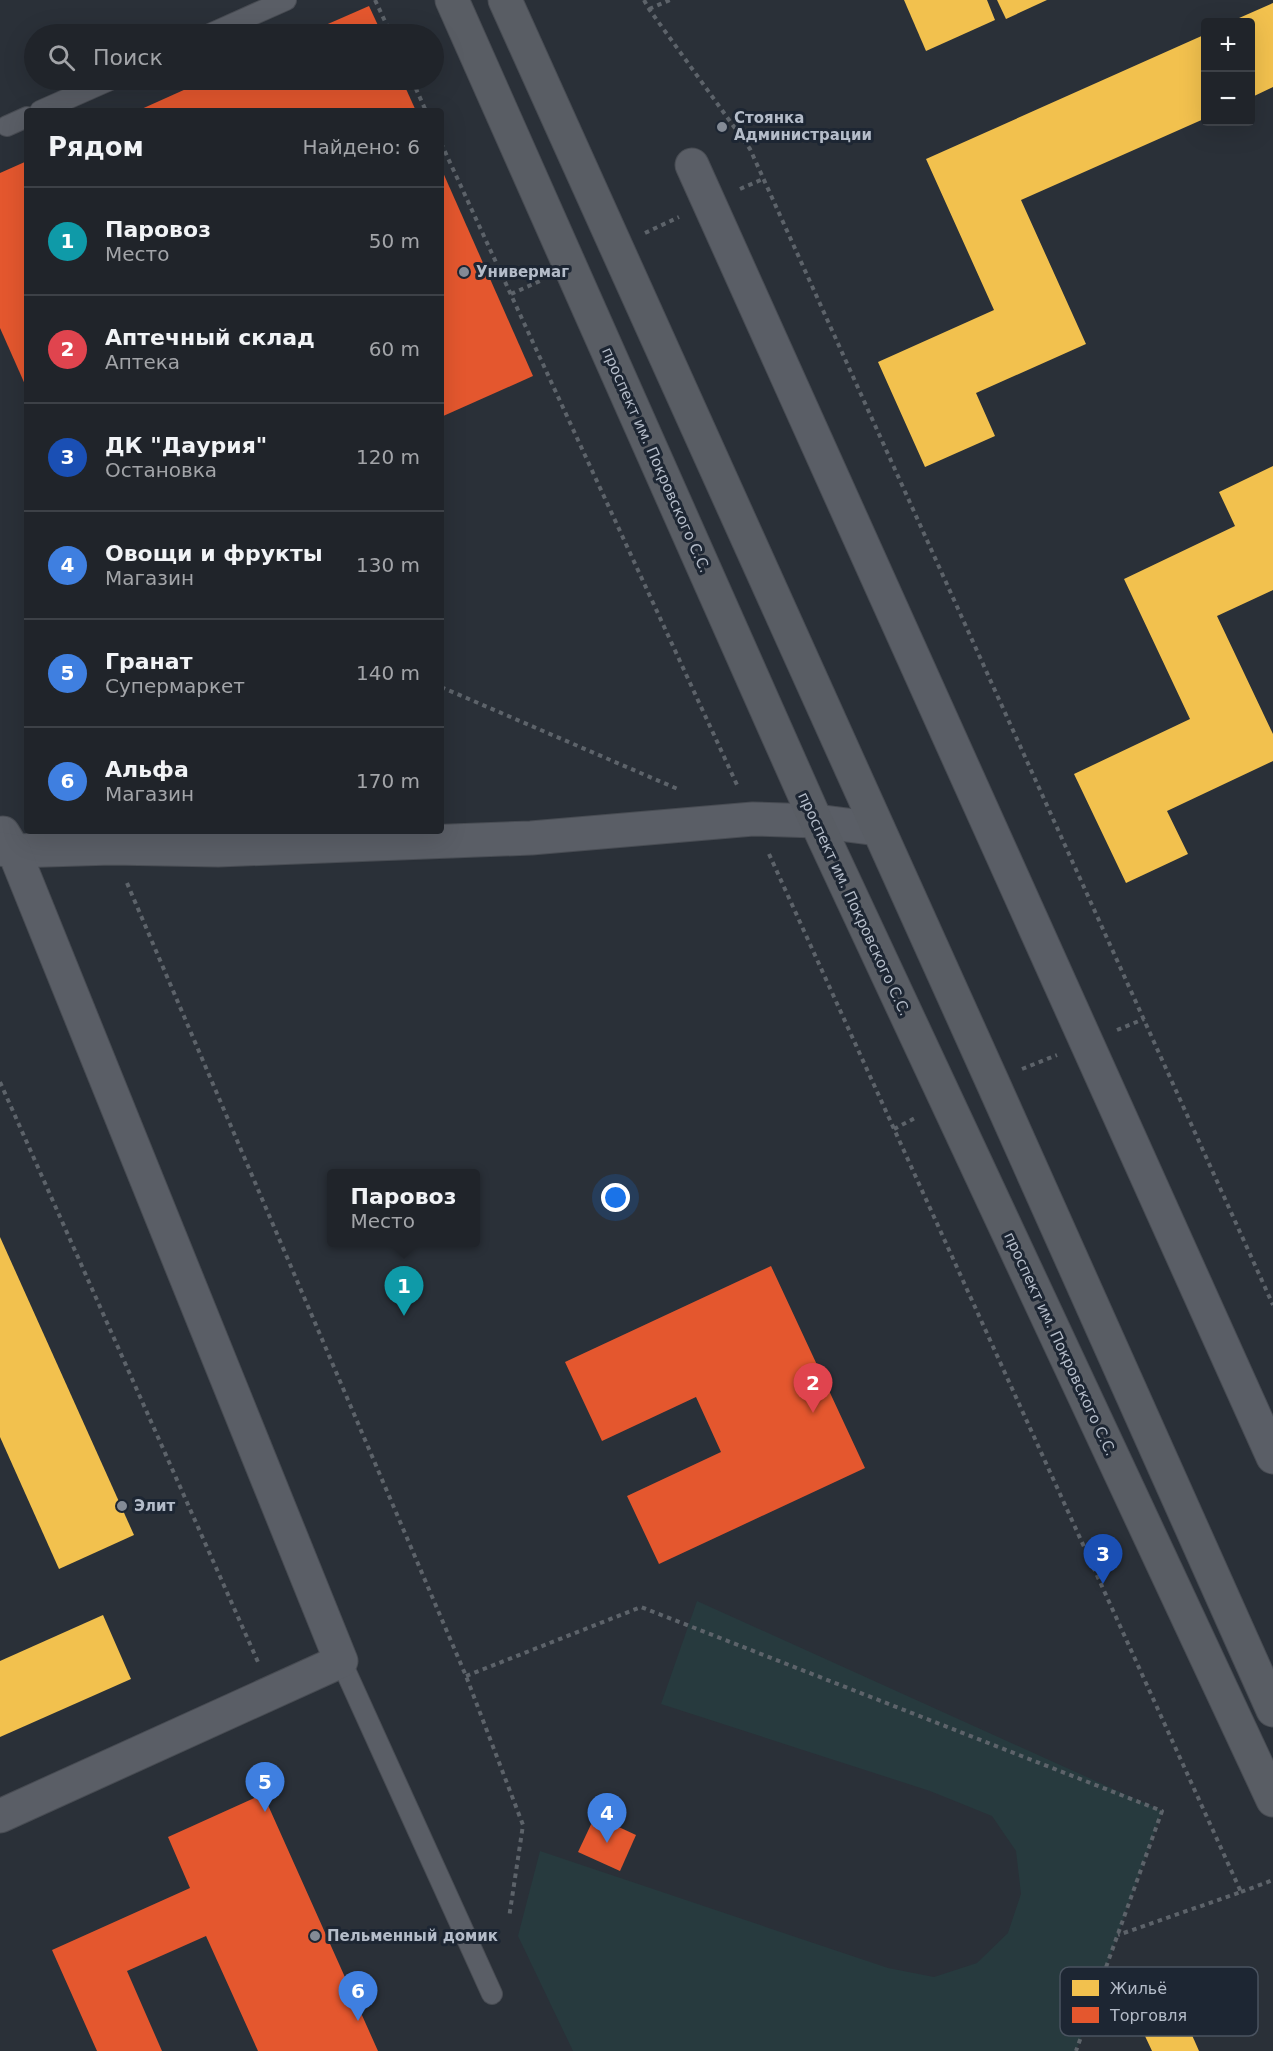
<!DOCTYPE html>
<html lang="ru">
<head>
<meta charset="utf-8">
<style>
	:root { --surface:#20242a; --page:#282c32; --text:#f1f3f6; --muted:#a2a4a8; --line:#3d4147; --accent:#0b8043 }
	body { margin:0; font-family:"DejaVu Sans",sans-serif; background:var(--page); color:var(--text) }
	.controls { position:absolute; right:18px; top:18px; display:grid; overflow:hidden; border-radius:6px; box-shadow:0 6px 24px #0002 }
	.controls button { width:54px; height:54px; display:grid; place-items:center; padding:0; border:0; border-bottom:2px solid var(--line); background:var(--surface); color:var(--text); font:30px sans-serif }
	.you { position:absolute; left:616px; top:1198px; width:21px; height:21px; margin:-15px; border:4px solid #fff; border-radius:50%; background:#1a73e8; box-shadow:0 0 0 9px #1a73e833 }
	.badge { display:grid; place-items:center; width:39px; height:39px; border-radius:50%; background:var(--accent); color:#fff; font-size:20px; font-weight:700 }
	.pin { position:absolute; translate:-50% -50px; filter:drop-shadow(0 2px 3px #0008) }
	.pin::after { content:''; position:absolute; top:32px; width:21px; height:18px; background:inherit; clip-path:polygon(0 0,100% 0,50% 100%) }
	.popup { position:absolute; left:327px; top:1169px; width:153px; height:78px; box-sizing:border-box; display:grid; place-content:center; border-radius:6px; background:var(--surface); filter:drop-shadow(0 2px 4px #0005); font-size:20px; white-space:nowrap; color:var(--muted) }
	.popup b { font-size:22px; color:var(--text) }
	.popup::after { content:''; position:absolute; left:50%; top:100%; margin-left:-12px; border:12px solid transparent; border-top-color:var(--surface) }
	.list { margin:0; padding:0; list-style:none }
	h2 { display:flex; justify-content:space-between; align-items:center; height:78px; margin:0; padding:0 24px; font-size:26px }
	h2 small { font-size:20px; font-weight:400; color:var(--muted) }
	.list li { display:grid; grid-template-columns:39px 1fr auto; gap:18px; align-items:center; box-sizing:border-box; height:108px; padding:0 24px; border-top:2px solid var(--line) }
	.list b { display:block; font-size:22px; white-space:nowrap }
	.list p { margin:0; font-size:20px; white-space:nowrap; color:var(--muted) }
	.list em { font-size:20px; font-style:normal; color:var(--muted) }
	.icon { flex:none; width:33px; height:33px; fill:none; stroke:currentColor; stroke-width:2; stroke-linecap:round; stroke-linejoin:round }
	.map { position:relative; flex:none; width:1273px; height:2051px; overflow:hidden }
	.search { position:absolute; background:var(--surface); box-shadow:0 6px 24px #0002; left:24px; top:24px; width:420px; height:66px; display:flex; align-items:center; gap:15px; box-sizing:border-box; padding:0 21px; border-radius:33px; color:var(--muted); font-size:22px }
	.panel { position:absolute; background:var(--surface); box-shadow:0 6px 24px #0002; left:24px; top:108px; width:420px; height:726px; border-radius:6px }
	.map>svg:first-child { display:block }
	.green { fill:#273a3e }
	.homes { fill:#f2c14e }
	.shops { fill:#e4572e }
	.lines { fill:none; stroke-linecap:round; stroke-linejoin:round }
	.lane-casing { stroke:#484c53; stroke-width:22 }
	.street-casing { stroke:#484c53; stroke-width:35 }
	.secondary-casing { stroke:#484c53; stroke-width:35 }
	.path { stroke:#5d636a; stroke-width:4; stroke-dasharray:4.5 4.5; stroke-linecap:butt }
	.lane { stroke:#5a5e66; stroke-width:20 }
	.street { stroke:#5a5e66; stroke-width:33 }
	.secondary { stroke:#595d64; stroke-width:33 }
	.poi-dot { fill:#848b96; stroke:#1d2633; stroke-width:2 }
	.labels { text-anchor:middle; stroke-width:6; stroke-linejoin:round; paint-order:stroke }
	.poi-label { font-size:15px; font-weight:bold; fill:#b4bcc9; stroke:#1d2633; text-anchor:start }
	.street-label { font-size:15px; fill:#b4bcc9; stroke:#1d2633 }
	.key { fill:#1d2633; stroke:#4a5360; stroke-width:1.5 }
	.key-label { font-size:16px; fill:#b4bcc9 }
</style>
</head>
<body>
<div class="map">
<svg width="1273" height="2051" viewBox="0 0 1273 2051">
	<rect width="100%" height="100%" fill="#2a3038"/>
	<!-- green -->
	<polygon class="green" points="697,1601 1162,1811 1076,2051 573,2051 518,1936 540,1851 888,1968 934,1977 977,1963 1008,1933 1021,1894 1016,1851 992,1816 930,1791 661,1704"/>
	<!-- homes -->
	<g class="homes">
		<polygon points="904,0 987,0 995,20 926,51"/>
		<polygon points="997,0 1047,0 1006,19"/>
		<polygon points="1273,3 1273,87 1250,98 1250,22 1230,22"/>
		<polygon points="1206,34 1206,118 1021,200 1086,344 976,393 995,436 925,467 878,362 994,310 926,159"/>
		<polygon points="1273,466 1273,590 1217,616 1273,734 1273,761 1167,811 1188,854 1126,883 1074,774 1190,719 1124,579 1235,526 1219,492"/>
		<polygon points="0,1237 134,1535 59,1569 0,1437"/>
		<polygon points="103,1615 131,1679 0,1737 0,1661"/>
		<polygon points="1177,2001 1199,2051 1152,2051 1137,2019"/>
	</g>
	<!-- shops -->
	<g class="shops">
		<polygon points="369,6 382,34 305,34"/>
		<polygon points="206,80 402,80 416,111 137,111"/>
		<polygon points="27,161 27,389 0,328 0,173"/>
		<polygon points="441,168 533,376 441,417"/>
		<polygon points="771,1266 865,1468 659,1564 627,1496 721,1452 696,1397 602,1441 565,1362"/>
		<polygon points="263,1794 378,2051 258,2051 206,1936 127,1971 162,2051 97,2051 52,1950 190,1888 168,1837"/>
		<polygon points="595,1816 636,1835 620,1871 578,1852"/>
	</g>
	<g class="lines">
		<!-- lane casing -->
		<g class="lane-casing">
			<g id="lane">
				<polyline points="210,34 286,0"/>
				<polyline points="40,111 110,80"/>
				<polyline points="7,126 27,117"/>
				<polyline points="341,1661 492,1994"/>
			</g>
		</g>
		<!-- street casing -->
		<g class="street-casing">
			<g id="street">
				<polyline points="692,165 1273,1457"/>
				<polyline points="3,833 14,851 112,848 218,850 531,838 753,819 816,821 878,829"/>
				<polyline points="0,849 14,851 341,1661 0,1816"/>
			</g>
		</g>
		<!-- secondary casing -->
		<g class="secondary-casing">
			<g id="secondary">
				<polyline points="452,0 816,821 1273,1800"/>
				<polyline points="505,0 992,1081 1273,1710"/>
			</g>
		</g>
		<!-- path -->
		<g class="path">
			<polyline points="375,0 391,34"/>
			<polyline points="644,0 649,9 750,149 1273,1305"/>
			<polyline points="649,9 670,0"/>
			<polyline points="412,80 426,111"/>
			<polyline points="441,143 738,787"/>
			<polyline points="740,189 763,179"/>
			<polyline points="645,233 679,217"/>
			<polyline points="511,294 540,281"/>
			<polyline points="441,687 680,790"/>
			<polyline points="769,854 1241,1892 1118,1935"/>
			<polyline points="127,883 466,1676 523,1825 509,1918"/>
			<polyline points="1117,1030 1144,1019"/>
			<polyline points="1022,1069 1057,1055"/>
			<polyline points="0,1082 258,1662"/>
			<polyline points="894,1129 917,1117"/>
			<polyline points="466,1676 641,1607 1162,1811 1076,2051"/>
			<polyline points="1241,1892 1273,1880"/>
		</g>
		<!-- lane -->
		<use href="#lane" class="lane"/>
		<!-- street -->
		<use href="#street" class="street"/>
		<!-- secondary -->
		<use href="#secondary" class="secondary"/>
	</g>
	<!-- markers -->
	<g class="poi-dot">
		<circle cx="722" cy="127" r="6"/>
		<circle cx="464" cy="272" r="6"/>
		<circle cx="122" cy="1506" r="6"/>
		<circle cx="315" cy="1936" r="6"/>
	</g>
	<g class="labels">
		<!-- poi labels -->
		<g class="poi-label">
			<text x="734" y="123">Стоянка<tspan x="734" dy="17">Администрации</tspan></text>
			<text x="476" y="277">Универмаг</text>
			<text x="134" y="1511">Элит</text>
			<text x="327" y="1941">Пельменный домик</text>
		</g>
		<!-- street labels -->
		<g class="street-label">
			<text transform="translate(656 460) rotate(66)" y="5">проспект им. Покровского С.С.</text>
			<text transform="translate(854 904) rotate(65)" y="5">проспект им. Покровского С.С.</text>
			<text transform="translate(1060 1344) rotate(65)" y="5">проспект им. Покровского С.С.</text>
		</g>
	</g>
	<!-- legend -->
	<rect x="1060" y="1967" width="198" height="69" rx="9" class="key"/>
	<rect x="1072" y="1980" width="27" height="16" fill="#f2c14e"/>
	<rect x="1072" y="2007" width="27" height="16" fill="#e4572e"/>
	<g class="key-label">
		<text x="1110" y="1994">Жильё</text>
		<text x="1110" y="2021">Торговля</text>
	</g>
</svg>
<div class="controls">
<button>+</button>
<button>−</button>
</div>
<div class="you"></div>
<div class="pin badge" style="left:404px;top:1316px;background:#0f9aa8">1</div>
<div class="popup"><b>Паровоз</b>Место</div>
<div class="pin badge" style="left:813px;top:1413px;background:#e0444e">2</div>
<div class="pin badge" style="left:1103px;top:1584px;background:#1a4fb4">3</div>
<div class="pin badge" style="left:607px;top:1843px;background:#3f7fe0">4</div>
<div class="pin badge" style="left:265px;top:1812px;background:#3f7fe0">5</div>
<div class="pin badge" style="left:358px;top:2021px;background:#3f7fe0">6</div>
<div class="search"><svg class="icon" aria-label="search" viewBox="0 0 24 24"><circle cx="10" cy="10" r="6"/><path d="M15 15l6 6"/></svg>Поиск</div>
<section class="panel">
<h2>Рядом<small>Найдено: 6</small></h2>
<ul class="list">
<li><span class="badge" style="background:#0f9aa8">1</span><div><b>Паровоз</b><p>Место</p></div><em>50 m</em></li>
<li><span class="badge" style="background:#e0444e">2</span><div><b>Аптечный склад</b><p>Аптека</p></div><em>60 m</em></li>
<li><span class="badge" style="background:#1a4fb4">3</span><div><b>ДК &quot;Даурия&quot;</b><p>Остановка</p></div><em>120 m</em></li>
<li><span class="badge" style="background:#3f7fe0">4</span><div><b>Овощи и фрукты</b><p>Магазин</p></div><em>130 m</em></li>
<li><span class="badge" style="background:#3f7fe0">5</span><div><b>Гранат</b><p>Супермаркет</p></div><em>140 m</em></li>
<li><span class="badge" style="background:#3f7fe0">6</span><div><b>Альфа</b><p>Магазин</p></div><em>170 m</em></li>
</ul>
</section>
</div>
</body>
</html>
